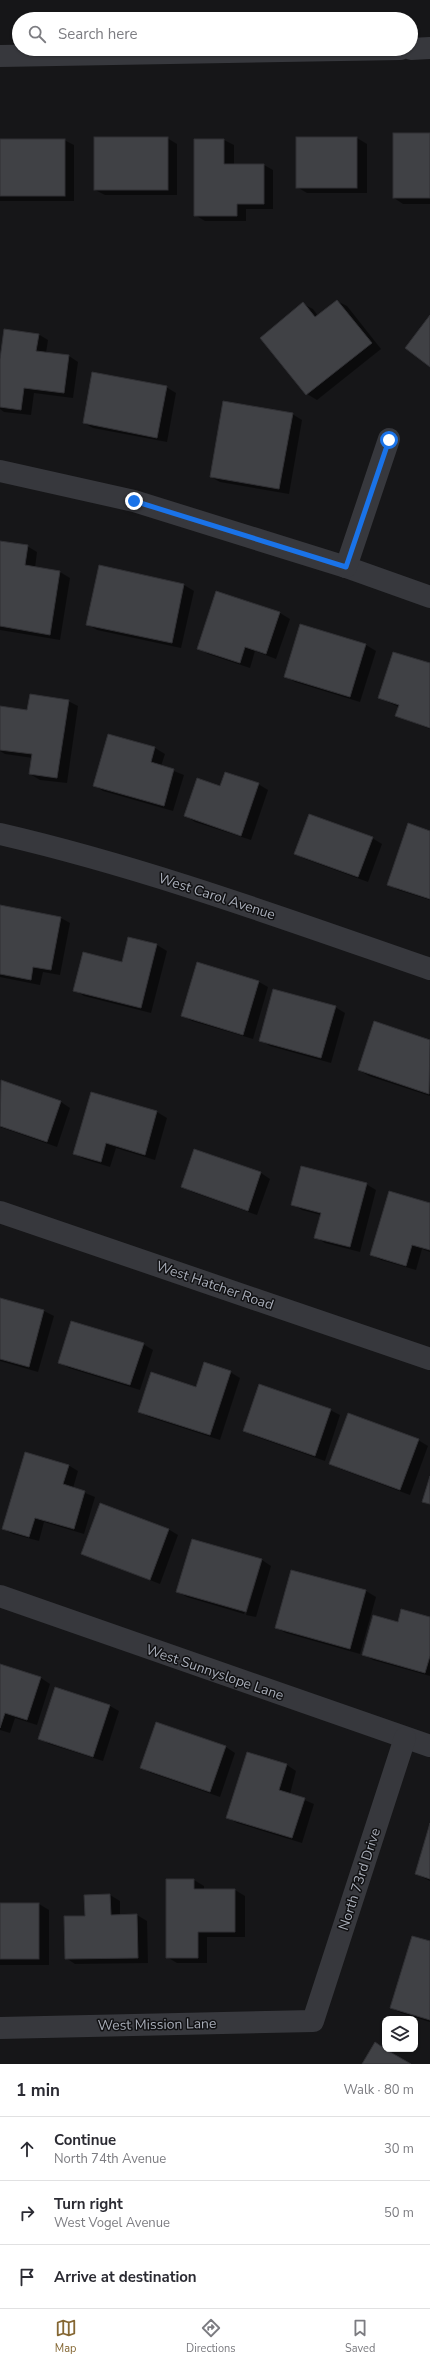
<!DOCTYPE html>
<html lang="en">
<head>
<meta charset="utf-8">
<style>
	:root { --surface:#fff; --page:#f7f7f7; --text:#2b2b33; --muted:#7c7c81; --line:#e1e1e2; --accent:#856733 }
	body { margin:0; font-family:"Nunito Sans",sans-serif; background:var(--page); color:var(--text) }
	.controls { position:absolute; right:12px; bottom:12px; display:grid; overflow:hidden; border-radius:8px; box-shadow:0 1px 3px #0004 }
	.controls button { width:36px; height:36px; display:grid; place-items:center; padding:0; border:0; border-bottom:1px solid var(--line); background:var(--surface); color:var(--text); font:20px sans-serif }
	.stop { position:absolute; width:12px; height:12px; margin:-9px; border:3px solid #1a73e8; border-radius:50%; background:#fff }
	.stop.end { background:#1a73e8; border-color:#fff; box-shadow:0 1px 4px #0008 }
	.list { margin:0; padding:0; list-style:none }
	h2 { display:flex; justify-content:space-between; align-items:center; height:52px; margin:0; padding:0 16px; font-size:17px }
	h2 small { font-size:13px; font-weight:400; color:var(--muted) }
	.list li { display:grid; grid-template-columns:26px 1fr auto; gap:12px; align-items:center; box-sizing:border-box; height:64px; padding:0 16px; border-top:1px solid var(--line) }
	.list b { display:block; font-size:15px; white-space:nowrap }
	.list p { margin:0; font-size:13px; white-space:nowrap; color:var(--muted) }
	.list em { font-size:13px; font-style:normal; color:var(--muted) }
	.icon { flex:none; width:22px; height:22px; fill:none; stroke:currentColor; stroke-width:2; stroke-linecap:round; stroke-linejoin:round }
	.map { position:relative; flex:none; width:430px; height:2064px; overflow:hidden }
	.search { position:absolute; background:var(--surface); box-shadow:0 1px 3px #0004; left:12px; right:12px; top:12px; height:44px; display:flex; align-items:center; gap:10px; box-sizing:border-box; padding:0 14px; border-radius:22px; color:var(--muted); font-size:15px }
	.sheet { height:244px; background:var(--surface) }
	nav { display:flex; justify-content:space-around; align-items:center; box-sizing:border-box; height:56px; border-top:1px solid var(--line); background:var(--surface); font-size:11px; color:var(--muted) }
	nav a { display:grid; justify-items:center; gap:2px }
	nav .on { color:var(--accent) }
	.map>svg:first-child { display:block }
	.shadow { fill:#0007 }
	.building { fill:#404145; stroke:#303034 }
	.lines { fill:none; stroke-linecap:round; stroke-linejoin:round }
	.minor { stroke:#37383d; stroke-width:22 }
	.tertiary { stroke:#37383d; stroke-width:22 }
	.route { stroke:#1a73e8; stroke-width:5 }
	.labels { text-anchor:middle; stroke-width:3; stroke-linejoin:round; paint-order:stroke }
	.street-label { font-size:14px; fill:#a8adb8; stroke:#111113 }
</style>
</head>
<body>
<div class="map">
<svg width="430" height="2064" viewBox="0 0 430 2064">
	<rect width="100%" height="100%" fill="#161618"/>
	<!-- shadow -->
	<g class="shadow">
		<polygon points="430,134 430,204 403,204 394,198"/>
		<polygon points="167,138 177,144 177,195 105,195 95,190"/>
		<polygon points="357,138 367,144 367,193 307,193 297,187"/>
		<polygon points="0,140 64,140 74,145 74,201 0,201"/>
		<polygon points="195,140 224,140 234,145 234,165 264,165 273,170 273,209 246,209 246,221 205,221 195,215"/>
		<polygon points="337,301 347,306 381,349 317,400 307,394 261,338 303,304 313,309 318,316"/>
		<polygon points="38,334 48,340 46,353 69,356 78,362 73,398 34,393 31,415 4,412 0,409 0,367"/>
		<polygon points="166,387 176,393 167,442 93,428 84,423"/>
		<polygon points="292,414 302,420 289,494 220,482 211,477"/>
		<polygon points="0,542 27,546 37,552 35,568 60,572 70,578 60,640 0,630"/>
		<polygon points="100,567 184,585 194,591 181,648 97,630 87,624"/>
		<polygon points="217,592 280,613 290,619 276,659 255,651 250,668 208,654 198,648"/>
		<polygon points="301,625 366,645 376,651 360,702 295,682 285,676"/>
		<polygon points="430,664 430,729 396,716 399,707 379,698"/>
		<polygon points="68,701 78,706 67,783 40,780 30,774 33,758 5,754 0,751 0,715 28,711"/>
		<polygon points="108,735 155,748 165,754 161,766 184,775 173,811 103,791 94,785"/>
		<polygon points="258,784 268,790 251,840 195,822 186,816 221,787"/>
		<polygon points="430,832 430,900 398,890 389,884"/>
		<polygon points="372,838 382,844 368,882 305,859 295,854"/>
		<polygon points="0,906 61,918 70,923 60,975 43,972 40,985 0,977"/>
		<polygon points="129,938 157,945 167,951 151,1013 84,996 75,990 123,963"/>
		<polygon points="259,982 268,987 253,1039 192,1021 182,1015"/>
		<polygon points="335,1007 345,1013 331,1063 270,1046 260,1040"/>
		<polygon points="375,1022 430,1041 430,1096 369,1076 359,1070"/>
		<polygon points="2,1081 61,1102 70,1108 57,1147 0,1127"/>
		<polygon points="92,1094 157,1112 167,1118 155,1160 116,1148 110,1167 84,1159 74,1154"/>
		<polygon points="195,1150 261,1173 270,1179 257,1215 192,1192 182,1186"/>
		<polygon points="366,1184 376,1190 360,1252 325,1243 315,1237 321,1215 302,1210 292,1204"/>
		<polygon points="430,1204 430,1252 422,1249 416,1270 381,1260 371,1255"/>
		<polygon points="0,1299 44,1311 54,1316 38,1372 0,1361"/>
		<polygon points="143,1344 153,1350 140,1390 69,1368 59,1362"/>
		<polygon points="230,1372 240,1378 220,1440 149,1417 139,1412"/>
		<polygon points="330,1410 340,1415 325,1461 254,1436 244,1431"/>
		<polygon points="418,1440 428,1446 410,1495 340,1469 331,1464"/>
		<polygon points="68,1465 78,1471 73,1488 95,1497 84,1534 44,1522 39,1541 13,1534 3,1529"/>
		<polygon points="168,1529 178,1535 160,1584 82,1553"/>
		<polygon points="262,1560 271,1566 256,1617 246,1615 262,1561 260,1561 244,1614 187,1597 178,1592"/>
		<polygon points="292,1571 366,1591 376,1597 360,1654 286,1633 276,1628"/>
		<polygon points="430,1618 430,1676 373,1660 363,1654 398,1623"/>
		<polygon points="0,1665 41,1678 50,1684 37,1725 15,1718 10,1733 0,1730"/>
		<polygon points="110,1706 119,1711 103,1761 49,1744 39,1738"/>
		<polygon points="226,1747 235,1753 220,1797 151,1773 141,1768"/>
		<polygon points="248,1753 287,1765 296,1771 290,1794 314,1804 302,1843 237,1823 228,1818"/>
		<polygon points="430,1827 430,1881 416,1874"/>
		<polygon points="167,1880 194,1880 204,1886 204,1890 235,1890 245,1896 245,1937 207,1937 207,1963 177,1963 167,1957"/>
		<polygon points="110,1895 120,1901 120,1915 137,1915 147,1921 148,1963 75,1964 66,1958 86,1917"/>
		<polygon points="39,1904 49,1910 49,1965 0,1965 0,1921"/>
		<polygon points="430,1942 430,2022 401,2013 391,2008"/>
	</g>
	<!-- building -->
	<g class="building">
		<rect x="393" y="133" width="37" height="65"/>
		<rect x="94" y="137" width="74" height="53"/>
		<rect x="296" y="137" width="61" height="51"/>
		<rect x="0" y="139" width="65" height="57"/>
		<polygon points="194,139 224,139 224,164 264,164 264,204 237,204 237,216 194,216"/>
		<polygon points="337,300 372,343 306,395 260,338 303,302 315,317"/>
		<polygon points="430,315 430,367 405,348"/>
		<polygon points="4,329 39,334 36,351 69,355 64,393 24,388 21,410 0,407 0,359"/>
		<polygon points="92,372 167,386 157,438 83,423"/>
		<polygon points="223,401 293,413 279,489 210,477"/>
		<polygon points="0,541 28,545 25,565 60,571 50,635 0,626"/>
		<polygon points="99,565 184,584 172,643 86,625"/>
		<polygon points="216,591 280,612 266,654 245,647 240,663 197,649"/>
		<polygon points="300,624 366,644 350,697 284,677"/>
		<polygon points="393,652 430,663 430,728 395,716 399,705 378,698"/>
		<polygon points="30,694 69,700 57,778 29,774 32,754 0,750 0,706 27,710"/>
		<polygon points="108,734 155,747 151,762 174,769 164,806 93,786"/>
		<polygon points="225,772 259,783 241,836 184,816 197,778 220,786"/>
		<polygon points="309,814 373,837 358,877 294,854"/>
		<polygon points="408,823 430,831 430,899 387,885"/>
		<polygon points="0,905 61,917 51,970 33,967 31,980 0,974"/>
		<polygon points="128,937 157,944 141,1008 73,991 83,952 122,962"/>
		<polygon points="197,962 259,981 243,1035 181,1016"/>
		<polygon points="273,989 336,1006 321,1058 259,1041"/>
		<polygon points="374,1021 430,1040 429,1094 358,1070"/>
		<polygon points="1,1080 61,1101 47,1142 0,1126"/>
		<polygon points="91,1092 157,1111 145,1155 106,1143 101,1162 73,1154"/>
		<polygon points="194,1149 261,1172 248,1211 181,1187"/>
		<polygon points="301,1166 367,1183 350,1247 314,1238 321,1213 291,1205"/>
		<polygon points="389,1191 430,1203 430,1250 412,1245 406,1266 370,1255"/>
		<polygon points="0,1298 44,1310 29,1367 0,1359"/>
		<polygon points="71,1321 144,1343 130,1385 58,1363"/>
		<polygon points="204,1362 231,1371 210,1435 138,1412 151,1372 196,1387"/>
		<polygon points="259,1384 331,1409 315,1456 243,1431"/>
		<polygon points="348,1413 419,1439 400,1490 329,1464"/>
		<polygon points="25,1452 69,1465 63,1484 85,1491 74,1529 35,1518 29,1537 2,1529"/>
		<polygon points="430,1476 430,1504 422,1502"/>
		<polygon points="100,1503 169,1529 150,1580 81,1554"/>
		<polygon points="192,1539 262,1559 246,1612 176,1592"/>
		<polygon points="291,1570 366,1590 350,1649 275,1628"/>
		<polygon points="401,1609 430,1617 430,1656 425,1673 362,1655 373,1615 398,1622"/>
		<polygon points="0,1664 41,1677 27,1720 5,1713 0,1728"/>
		<polygon points="55,1687 110,1705 93,1757 38,1739"/>
		<polygon points="156,1722 226,1746 210,1792 140,1768"/>
		<polygon points="247,1752 287,1764 279,1790 305,1798 292,1838 226,1818"/>
		<polygon points="430,1823 430,1879 415,1874"/>
		<polygon points="166,1879 194,1879 194,1889 235,1889 235,1932 198,1932 198,1958 166,1958"/>
		<polygon points="110,1894 111,1915 137,1914 138,1958 65,1959 64,1916 85,1916 84,1895"/>
		<rect x="0" y="1903" width="39" height="56"/>
		<polygon points="412,1936 430,1941 430,2020 390,2008"/>
		<polygon points="375,2042 385,2049 411,2064 362,2064"/>
	</g>
	<g class="lines">
		<!-- minor -->
		<g class="minor">
			<polyline points="0,471 134,501 346,567 430,597"/>
			<polyline points="346,567 389,439"/>
			<path d="M0 834C147 868 288 920 430 969"/>
			<polyline points="0,1212 430,1359"/>
			<polyline points="0,1596 430,1746"/>
			<polyline points="0,2028 313,2021 405,1738"/>
		</g>
		<!-- tertiary -->
		<g class="tertiary">
			<polyline points="411,49 430,48"/>
			<polyline points="0,56 400,49"/>
		</g>
	</g>
	<g class="lines">
		<!-- route -->
		<polyline class="route" points="134,501 346,567 389,440"/>
	</g>
	<g class="labels">
		<!-- street labels -->
		<g class="street-label">
			<text transform="translate(217 896) rotate(18)" y="5">West Carol Avenue</text>
			<text transform="translate(215 1285) rotate(19)" y="5">West Hatcher Road</text>
			<text transform="translate(215 1672) rotate(19)" y="5">West Sunnyslope Lane</text>
			<text transform="translate(359 1879) rotate(-72)" y="5">North 73rd Drive</text>
			<text transform="translate(157 2024) rotate(-1)" y="5">West Mission Lane</text>
		</g>
	</g>
</svg>
<div class="controls">
<button><svg class="icon" aria-label="layers" viewBox="0 0 24 24"><path d="M12 4l9 5-9 5-9-5zM3 14l9 5 9-5"/></svg></button>
</div>
<div class="stop" style="left:389px;top:440px"></div>
<div class="stop end" style="left:134px;top:501px"></div>
<div class="search"><svg class="icon" aria-label="search" viewBox="0 0 24 24"><circle cx="10" cy="10" r="6"/><path d="M15 15l6 6"/></svg>Search here</div>
</div>
<section class="sheet">
<h2>1 min<small>Walk · 80 m</small></h2>
<ul class="list">
<li><svg class="icon" aria-label="ahead" viewBox="0 0 24 24"><path d="M12 20V5M6 11l6-6 6 6"/></svg><div><b>Continue</b><p>North 74th Avenue</p></div><em>30 m</em></li>
<li><svg class="icon" aria-label="right" viewBox="0 0 24 24"><path d="M7 20v-9h11M14 6l5 5-5 5"/></svg><div><b>Turn right</b><p>West Vogel Avenue</p></div><em>50 m</em></li>
<li><svg class="icon" aria-label="arrive" viewBox="0 0 24 24"><path d="M6 21V4h12l-3 4 3 4H6"/></svg><div><b>Arrive at destination</b></div></li>
</ul>
</section>
<nav>
<a class="on"><svg class="icon" aria-label="map" viewBox="0 0 24 24"><path d="M3 6l6-2 6 2 6-2v14l-6 2-6-2-6 2zM9 4v14M15 6v14"/></svg>Map</a>
<a><svg class="icon" aria-label="directions" viewBox="0 0 24 24"><path d="M12 3l9 9-9 9-9-9zM9 14v-3h6M13 9l2 2-2 2"/></svg>Directions</a>
<a><svg class="icon" aria-label="saved" viewBox="0 0 24 24"><path d="M7 4h10v16l-5-4-5 4z"/></svg>Saved</a>
</nav>
</body>
</html>
